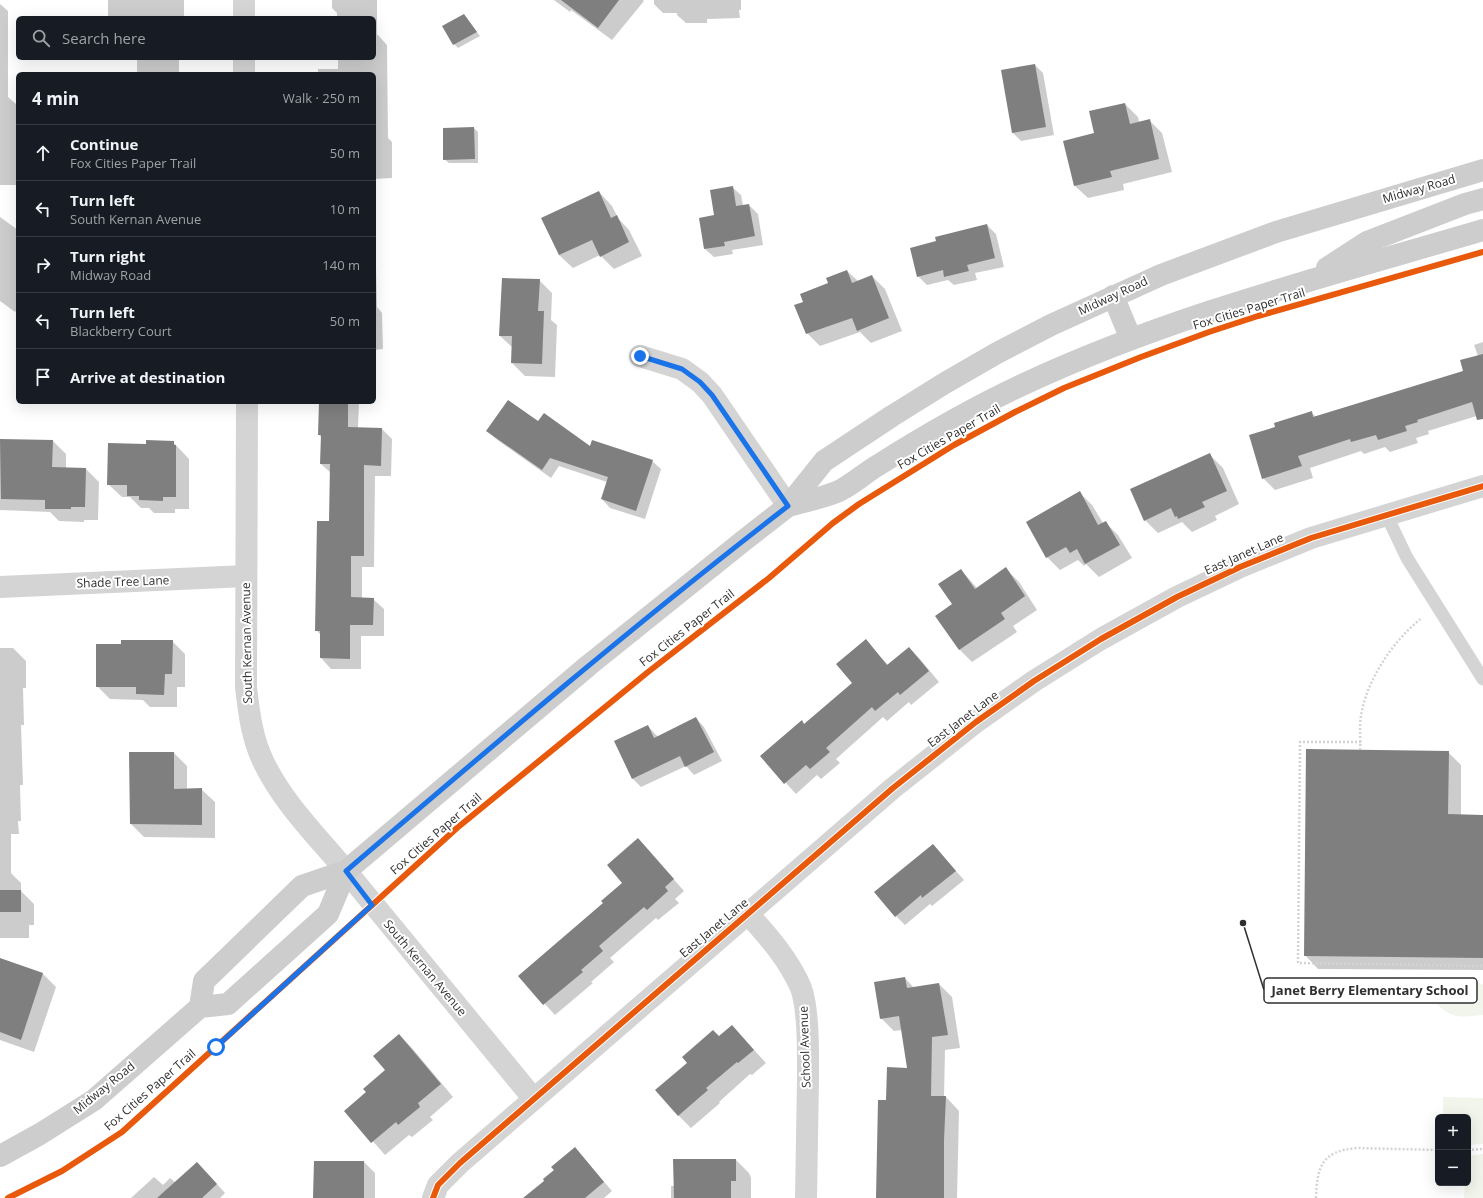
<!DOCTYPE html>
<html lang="en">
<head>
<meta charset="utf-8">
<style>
	:root { --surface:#171b24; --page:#20242c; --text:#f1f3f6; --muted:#9ea1a6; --line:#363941 }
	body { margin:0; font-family:"Open Sans",sans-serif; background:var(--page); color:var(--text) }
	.controls { position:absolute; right:12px; bottom:12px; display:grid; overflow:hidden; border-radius:6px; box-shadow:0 4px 16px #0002 }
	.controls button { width:36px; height:36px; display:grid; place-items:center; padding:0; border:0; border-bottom:1px solid var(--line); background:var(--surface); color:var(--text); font:20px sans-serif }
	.stop { position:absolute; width:12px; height:12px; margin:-9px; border:3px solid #1a73e8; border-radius:50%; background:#fff }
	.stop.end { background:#1a73e8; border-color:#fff; box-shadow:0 1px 4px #0008 }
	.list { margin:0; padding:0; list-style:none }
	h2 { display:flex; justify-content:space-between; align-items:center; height:52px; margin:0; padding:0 16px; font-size:17px }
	h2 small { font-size:13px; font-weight:400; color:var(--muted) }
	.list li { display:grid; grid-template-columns:26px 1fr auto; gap:12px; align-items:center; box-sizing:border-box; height:56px; padding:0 16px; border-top:1px solid var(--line) }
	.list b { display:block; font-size:15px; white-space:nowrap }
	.list p { margin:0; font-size:13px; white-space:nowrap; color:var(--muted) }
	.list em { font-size:13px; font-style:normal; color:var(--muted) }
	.icon { flex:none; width:22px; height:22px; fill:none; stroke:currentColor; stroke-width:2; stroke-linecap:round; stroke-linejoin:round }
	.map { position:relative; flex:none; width:1483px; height:1198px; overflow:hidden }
	.search { position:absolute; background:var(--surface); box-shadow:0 4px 16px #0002; left:16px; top:16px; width:360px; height:44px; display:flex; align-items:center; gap:10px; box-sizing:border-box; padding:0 14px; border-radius:6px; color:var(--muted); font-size:15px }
	.panel { position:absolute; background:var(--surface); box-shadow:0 4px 16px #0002; left:16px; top:72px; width:360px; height:332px; border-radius:6px }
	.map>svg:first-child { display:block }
	.green { fill:#f1f5ec }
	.shadow { fill:#0003 }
	.building { fill:#7f7f7f }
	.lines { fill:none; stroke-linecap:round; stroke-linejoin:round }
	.path { stroke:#d4d4d4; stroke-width:2.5; stroke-dasharray:2 2; stroke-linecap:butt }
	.service { stroke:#d4d4d4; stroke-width:13 }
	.minor { stroke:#d4d4d4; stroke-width:22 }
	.secondary { stroke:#cdcdcd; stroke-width:22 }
	.cycleway-casing { stroke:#fff; stroke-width:8 }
	.cycleway { stroke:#e8590c; stroke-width:6 }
	.route { stroke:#1a73e8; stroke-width:5 }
	.labels { text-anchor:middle; stroke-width:4; stroke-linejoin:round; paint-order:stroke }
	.street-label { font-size:12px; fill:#2f2f2f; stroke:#fff }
	.leader { fill:none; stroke:#2f2f2f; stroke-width:1.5 }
	.callout-dot { fill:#2f2f2f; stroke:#fff; stroke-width:1.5 }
	.callout { fill:#fff; stroke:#2f2f2f; stroke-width:1.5 }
	.callout-label { font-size:13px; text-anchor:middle; font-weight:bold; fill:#2f2f2f }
</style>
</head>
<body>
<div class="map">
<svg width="1483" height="1198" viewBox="0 0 1483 1198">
	<rect width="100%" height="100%" fill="#fff"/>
	<!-- green -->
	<g class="green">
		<path d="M1459 980 1478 982 1483 985V1015C1461 1017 1454 1020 1437 1004L1436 985 1448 981Z"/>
		<polygon points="1443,1097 1483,1098 1483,1144 1468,1145 1468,1117 1443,1117"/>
		<polygon points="1483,1154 1483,1198 1464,1198 1465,1183 1468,1183 1468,1156"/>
	</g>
	<!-- shadow -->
	<g class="shadow">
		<rect x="108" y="0" width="76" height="18"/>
		<polygon points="332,0 377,0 377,34 387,45 388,138 392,142 392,178 374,179 374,74 318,74 318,69 338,69 338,58 374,58 374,18 337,18 337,13 332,8"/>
		<polygon points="554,0 643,0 644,1 612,40 571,10 570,12"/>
		<polygon points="654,0 741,0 741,10 739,10 740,18 707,19 707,23 686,23 677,15 677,13 663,13 654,4"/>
		<polygon points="0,4 8,11 8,97 16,104 16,185 0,185"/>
		<polygon points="464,15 480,36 458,48 454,44"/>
		<rect x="137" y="58" width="42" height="16"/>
		<polygon points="1035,65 1043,73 1054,135 1021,141 1013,133"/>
		<polygon points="1125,104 1138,117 1139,122 1149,120 1162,133 1172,172 1123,184 1124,190 1088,198 1074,185 1095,134"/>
		<polygon points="474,128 478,132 478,163 449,163 444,159 444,129"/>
		<polygon points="732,187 741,195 743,206 749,205 758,214 763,245 732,250 733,254 714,257 705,249 716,216"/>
		<polygon points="599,192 612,206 618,218 629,230 642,256 614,269 600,255 573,268 559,255 543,219"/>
		<polygon points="0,217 18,230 18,257 16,260 18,261 18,308 15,312 0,301"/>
		<polygon points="374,225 375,227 377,307 382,313 383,349 374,350"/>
		<polygon points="987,225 996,234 1004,267 975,273 977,280 954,285 948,280 927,285 918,276"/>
		<polygon points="847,271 858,281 872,276 885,289 902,331 871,343 860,332 820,346 807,333 804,302"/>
		<polygon points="539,280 552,293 551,320 557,325 555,377 525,376 512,363 512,347 500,336"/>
		<polygon points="1483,342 1483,414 1428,431 1429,434 1416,438 1418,443 1390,452 1385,447 1364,454 1361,451 1310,468 1313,478 1275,490 1263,478 1277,427 1311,412 1316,417 1464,372 1478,356 1474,345"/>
		<polygon points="320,402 359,402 358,428 382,429 392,439 391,476 375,476 374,567 362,567 362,598 373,599 384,609 384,636 361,636 361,669 331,669 321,658 321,635 316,630 330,522 331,473 321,464 322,438 319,435"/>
		<polygon points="539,423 591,448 652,461 661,469 645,519 610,508 602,499 607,482 559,466 551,478 496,439 487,431"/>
		<polygon points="0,440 53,441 66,454 66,468 86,469 99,482 98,520 84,520 84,522 59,521 50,512 0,510"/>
		<polygon points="173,442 189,459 189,509 175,509 175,513 154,513 149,508 141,508 130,497 122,497 108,484 147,445"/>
		<polygon points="1210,455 1223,468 1239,504 1215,516 1217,520 1192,532 1182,522 1158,533 1145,520"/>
		<polygon points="1079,492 1092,505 1103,523 1105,522 1118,535 1132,558 1099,577 1086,564 1084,566 1078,560 1060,570 1047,557"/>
		<polygon points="1006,569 1019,582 1037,610 1013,626 1017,632 972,662 959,649 953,605 961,570 977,588"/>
		<polygon points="865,640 888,665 909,648 920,659 939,682 911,705 909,702 887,721 883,717 836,759 840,763 821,779 817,775 796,794 762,757 805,725 853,683"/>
		<polygon points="172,641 185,654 185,687 177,687 177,707 150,707 143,700 110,699 97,686 122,645"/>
		<polygon points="0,648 13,648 26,661 26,688 23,688 24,725 21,725 23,785 20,785 21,821 18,821 19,834 11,834 11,873 21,883 21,891 34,904 34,925 29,925 29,938 0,938"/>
		<polygon points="696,718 704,727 722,761 694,775 686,766 641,787 633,779 648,726 658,737"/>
		<polygon points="1448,752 1461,765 1461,815 1483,816 1483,970 1318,969 1305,955"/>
		<polygon points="174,753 187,766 187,789 201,789 215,802 215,838 144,837 131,824"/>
		<polygon points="638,839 684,891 675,899 679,903 658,920 656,918 610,958 614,962 591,982 593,983 555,1015 519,976 604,904 623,883"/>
		<polygon points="933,845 964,880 932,906 930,904 905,925 896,916"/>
		<polygon points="0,959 43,974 56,987 34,1052 0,1040"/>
		<polygon points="905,978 914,988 939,984 952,997 960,1048 945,1050 944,1097 946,1097 959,1111 957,1198 877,1198 887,1101 908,1069 902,1030 894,1031 881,1018"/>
		<polygon points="732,1026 766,1063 752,1075 750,1074 719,1102 720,1103 691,1128 678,1115 719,1037"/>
		<polygon points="399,1035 412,1048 453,1097 430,1117 433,1120 412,1137 409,1135 385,1155 346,1111 367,1093 386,1071"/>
		<polygon points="575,1148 612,1191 604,1198 531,1198"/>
		<polygon points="674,1160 736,1160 749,1173 751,1178 751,1198 671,1198 671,1186 674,1186"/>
		<polygon points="364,1162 375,1173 375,1198 314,1198"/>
		<polygon points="206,1172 225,1193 220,1198 131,1198 154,1177 163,1185 170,1178 176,1183"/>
	</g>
	<!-- building -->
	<g class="building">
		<polygon points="561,0 619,0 598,28"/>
		<polygon points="464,14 477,32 453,45 442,26"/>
		<polygon points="1035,64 1046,127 1012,133 1001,70"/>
		<polygon points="1125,103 1130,124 1150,119 1159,159 1110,171 1112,177 1074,186 1063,141 1094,133 1089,111"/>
		<polygon points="474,127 475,159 443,160 443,128"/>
		<polygon points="733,186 736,206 749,204 755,236 724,242 725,246 704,249 699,218 714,215 710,190"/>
		<polygon points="599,191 611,218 617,215 629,242 600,257 592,240 559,255 541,218"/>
		<polygon points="987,224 995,258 967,265 969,271 944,277 943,270 917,277 910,248 936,241 935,237"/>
		<polygon points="847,270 852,283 872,275 889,318 857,331 852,318 806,334 794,305 803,302 800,294 828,283 826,278"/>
		<polygon points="502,278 540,279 538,311 544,311 542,364 511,363 512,336 499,336"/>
		<polygon points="1483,354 1483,419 1477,420 1472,402 1417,420 1418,422 1405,426 1407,431 1378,440 1376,435 1351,442 1350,439 1298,456 1302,466 1262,479 1249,435 1275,427 1274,423 1312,411 1313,417 1463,371 1460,360"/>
		<polygon points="508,400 538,421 544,413 590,446 592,440 653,460 636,511 601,499 608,477 550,458 542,470 486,431"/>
		<polygon points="319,402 348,402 348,427 382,428 381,466 364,465 364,556 351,556 351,597 374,598 373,625 350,625 350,659 320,658 320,631 315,631 317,521 329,521 330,464 320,464 321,435 318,435"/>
		<polygon points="0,439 53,440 52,467 86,468 85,507 71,507 71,509 45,509 45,500 1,499"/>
		<polygon points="146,440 174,441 174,445 176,445 176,497 163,497 163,501 139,500 139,496 127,496 127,485 107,485 108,443 146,444"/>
		<polygon points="1210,453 1227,491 1202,502 1205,507 1178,519 1177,516 1175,517 1171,508 1144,521 1130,489"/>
		<polygon points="1080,491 1098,525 1106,521 1120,545 1085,564 1077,549 1070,553 1066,547 1046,558 1026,522"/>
		<polygon points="1006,567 1025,596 1001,613 1005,619 959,650 935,616 952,604 938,584 961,569 975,589"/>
		<polygon points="866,639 887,665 909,647 929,671 900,695 898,692 875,711 872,707 826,748 830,752 810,769 806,765 784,784 760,756 802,720 804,724 852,683 836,664"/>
		<polygon points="121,640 173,640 172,674 165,674 164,695 136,694 136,687 96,687 96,644 121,644"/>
		<polygon points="696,717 714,752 685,767 680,756 632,779 614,741 648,725 654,738"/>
		<polygon points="1306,749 1449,751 1448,814 1483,815 1483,958 1304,956"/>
		<polygon points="129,752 174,752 174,789 202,788 202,825 130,824"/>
		<polygon points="638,838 674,879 665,887 668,891 647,910 644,907 599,946 603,951 581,970 583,972 543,1005 518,976 603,903 601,901 622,883 607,865"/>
		<polygon points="933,844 956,871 922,898 921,895 895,917 874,892"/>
		<rect x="0" y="890" width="21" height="22"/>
		<polygon points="0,958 43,973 21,1040 0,1032"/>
		<polygon points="905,977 907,988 939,983 948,1035 932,1037 931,1096 946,1096 944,1140 944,1198 876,1198 878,1100 886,1100 887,1067 907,1068 899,1016 880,1019 874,982"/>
		<polygon points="732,1025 754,1050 738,1063 737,1062 706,1088 708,1090 678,1116 655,1090 687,1063 682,1057 713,1030 719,1036"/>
		<polygon points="399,1034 441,1084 418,1103 420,1107 398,1125 396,1122 371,1143 344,1111 366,1092 363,1089 385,1070 373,1056"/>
		<polygon points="575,1147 604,1182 585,1198 523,1198 544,1181 543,1179 554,1170 551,1167"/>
		<polygon points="673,1159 736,1159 736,1181 731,1181 731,1198 674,1198"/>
		<polygon points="314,1161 364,1161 364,1198 313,1198"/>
		<polygon points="197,1162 217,1184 202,1198 157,1198"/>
	</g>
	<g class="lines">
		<!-- path -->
		<g class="path">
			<polyline points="1361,742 1300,742 1298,963 1483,966"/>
			<path d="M1360 750C1361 739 1359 727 1361 716 1366 681 1394 639 1422 618"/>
			<polyline points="1468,1150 1483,1149"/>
			<path d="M1316 1198C1317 1166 1322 1151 1357 1148L1438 1150"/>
		</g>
		<!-- service -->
		<polyline class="service" points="1386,514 1407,558 1483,679"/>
		<!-- minor -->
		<g class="minor">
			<polyline points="244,0 244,18"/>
			<polyline points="244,58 244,74"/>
			<polyline points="640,356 682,369 700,382 712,395 788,506"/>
			<path d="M247 402 246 687C249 713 252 739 264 763 284 804 317 836 346 871 408 947 471 1022 533 1098"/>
			<polyline points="0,587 246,576"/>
			<path d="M748 914C769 937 789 960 801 988 809 1011 808 1054 808 1079 807 1119 807 1158 806 1198"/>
			<polyline points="433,1198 438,1185 460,1163 893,788 976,722 1034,681 1101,639 1177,597 1240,567 1311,538 1483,486"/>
		</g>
		<!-- secondary -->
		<g class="secondary">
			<polyline points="1327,268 1367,242 1465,204 1483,199"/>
			<polyline points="1113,296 1131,339"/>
			<path d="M788 506C803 502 826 497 839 491 853 484 866 472 880 464 926 435 973 408 1022 385 1169 316 1327 276 1483 230"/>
			<polyline points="200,1007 204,981 302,886 346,871 589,665 742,542 788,506 824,461 892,416 945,383 997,353 1051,325 1161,275 1276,232 1483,170"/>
			<polyline points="0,1156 40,1134 94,1100 200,1007 228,1004 328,914 346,871"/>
		</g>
		<!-- cycleway casing -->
		<g class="cycleway-casing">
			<g id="cycleway">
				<polyline points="8,1198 62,1171 122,1132 457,828 648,672 769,578 833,523 859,504 954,445 1015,412 1064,388 1141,357 1209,332 1258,316 1483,252"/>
				<polyline points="433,1198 438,1185 460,1163 893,788 976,722 1034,681 1101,639 1177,597 1240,567 1311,538 1483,486"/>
			</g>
		</g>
		<!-- cycleway -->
		<use href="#cycleway" class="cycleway"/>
	</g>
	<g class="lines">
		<!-- route -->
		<path class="route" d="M216 1047 372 905 346 871C491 747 637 622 788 506L712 395 700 382 682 369 640 356"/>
	</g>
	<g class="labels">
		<!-- street labels -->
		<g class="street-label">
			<text transform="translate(1419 189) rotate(-16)" y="4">Midway Road</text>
			<text transform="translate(1113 296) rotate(-25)" y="4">Midway Road</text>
			<text transform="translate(1249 309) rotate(-17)" y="4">Fox Cities Paper Trail</text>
			<text transform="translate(949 437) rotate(-30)" y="4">Fox Cities Paper Trail</text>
			<text transform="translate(1244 554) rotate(-24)" y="4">East Janet Lane</text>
			<text transform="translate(123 582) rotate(-2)" y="4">Shade Tree Lane</text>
			<text transform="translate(687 628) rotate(-38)" y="4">Fox Cities Paper Trail</text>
			<text transform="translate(247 643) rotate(-91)" y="4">South Kernan Avenue</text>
			<text transform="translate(963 719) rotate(-37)" y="4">East Janet Lane</text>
			<text transform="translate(436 834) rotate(-41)" y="4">Fox Cities Paper Trail</text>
			<text transform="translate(714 928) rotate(-40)" y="4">East Janet Lane</text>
			<text transform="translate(425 968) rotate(50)" y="4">South Kernan Avenue</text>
			<text transform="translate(805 1047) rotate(-92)" y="4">School Avenue</text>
			<text transform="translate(104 1088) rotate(-39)" y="4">Midway Road</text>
			<text transform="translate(150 1090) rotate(-41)" y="4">Fox Cities Paper Trail</text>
		</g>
	</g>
	<!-- callouts -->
	<path class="leader" d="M1243 923L1264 990"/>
	<circle class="callout-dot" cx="1243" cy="923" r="4"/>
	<rect class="callout" x="1264" y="978" width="213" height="25" rx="4"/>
	<g class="callout-label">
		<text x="1370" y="995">Janet Berry Elementary School</text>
	</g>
</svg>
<div class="controls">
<button>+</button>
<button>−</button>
</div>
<div class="stop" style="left:216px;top:1047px"></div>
<div class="stop end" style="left:640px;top:356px"></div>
<div class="search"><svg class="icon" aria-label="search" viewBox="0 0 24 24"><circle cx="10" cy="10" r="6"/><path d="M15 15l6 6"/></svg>Search here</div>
<section class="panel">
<h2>4 min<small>Walk · 250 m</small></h2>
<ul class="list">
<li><svg class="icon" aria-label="ahead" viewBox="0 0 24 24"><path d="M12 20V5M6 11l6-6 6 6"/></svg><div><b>Continue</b><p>Fox Cities Paper Trail</p></div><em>50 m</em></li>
<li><svg class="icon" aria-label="left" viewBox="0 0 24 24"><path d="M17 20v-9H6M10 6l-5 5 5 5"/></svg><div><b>Turn left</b><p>South Kernan Avenue</p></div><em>10 m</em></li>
<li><svg class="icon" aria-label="right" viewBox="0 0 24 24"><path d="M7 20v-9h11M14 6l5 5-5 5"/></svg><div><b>Turn right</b><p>Midway Road</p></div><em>140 m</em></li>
<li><svg class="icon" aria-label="left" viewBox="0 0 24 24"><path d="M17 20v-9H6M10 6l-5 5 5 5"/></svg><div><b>Turn left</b><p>Blackberry Court</p></div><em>50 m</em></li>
<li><svg class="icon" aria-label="arrive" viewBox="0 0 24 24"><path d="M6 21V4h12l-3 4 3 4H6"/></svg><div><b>Arrive at destination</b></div></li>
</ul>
</section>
</div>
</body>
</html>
